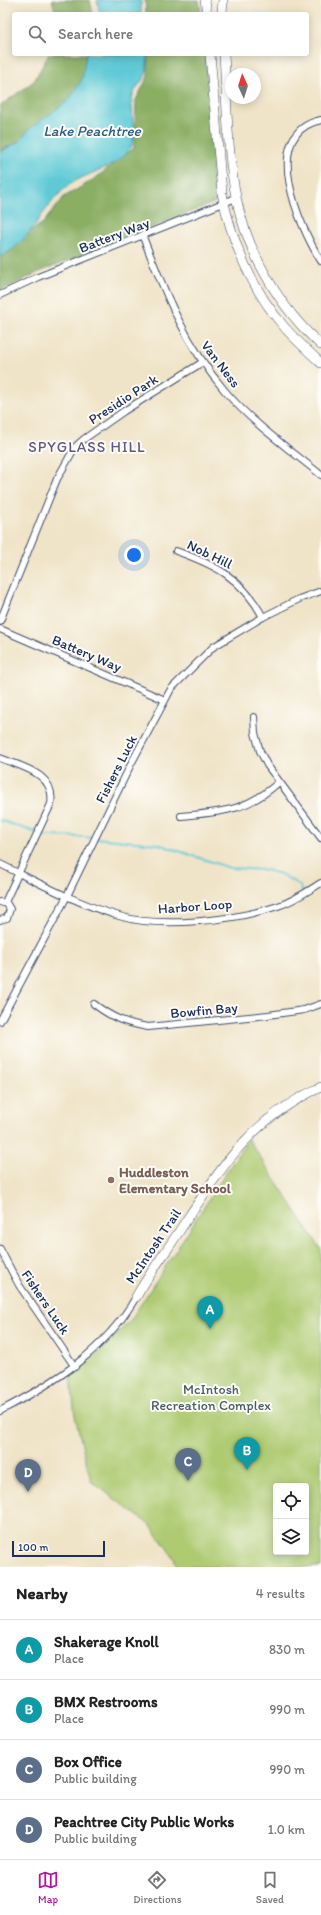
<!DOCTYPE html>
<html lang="en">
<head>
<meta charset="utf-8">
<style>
	:root { --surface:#fff; --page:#f2f2f2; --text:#222; --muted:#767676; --line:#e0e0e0; --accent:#b5179e }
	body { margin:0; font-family:Itim,sans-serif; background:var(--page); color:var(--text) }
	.controls { position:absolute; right:12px; bottom:12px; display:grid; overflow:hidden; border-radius:4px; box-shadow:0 2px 10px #0003 }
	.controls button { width:36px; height:36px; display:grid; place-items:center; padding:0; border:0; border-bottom:1px solid var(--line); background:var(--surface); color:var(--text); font:20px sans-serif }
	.compass { position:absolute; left:225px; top:68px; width:36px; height:36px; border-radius:50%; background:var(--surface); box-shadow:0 2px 10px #0003; rotate:356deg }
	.scale { position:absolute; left:12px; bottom:10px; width:93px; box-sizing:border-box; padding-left:4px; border:2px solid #1b2f5e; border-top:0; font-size:11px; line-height:14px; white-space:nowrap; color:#1b2f5e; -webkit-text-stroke:3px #fdfcf7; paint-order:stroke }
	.you { position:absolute; left:134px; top:555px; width:14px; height:14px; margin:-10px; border:3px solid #fff; border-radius:50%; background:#1a73e8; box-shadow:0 0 0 6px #1a73e833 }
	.badge { display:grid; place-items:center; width:26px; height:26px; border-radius:50%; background:var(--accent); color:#fff; font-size:13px; font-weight:700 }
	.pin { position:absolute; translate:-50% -33px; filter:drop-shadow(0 1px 2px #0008) }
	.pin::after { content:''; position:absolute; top:21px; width:14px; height:12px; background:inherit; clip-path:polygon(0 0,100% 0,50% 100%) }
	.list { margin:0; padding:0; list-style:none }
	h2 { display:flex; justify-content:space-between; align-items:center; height:52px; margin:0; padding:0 16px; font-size:17px }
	h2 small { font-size:13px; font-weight:400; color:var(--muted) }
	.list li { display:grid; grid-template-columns:26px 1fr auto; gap:12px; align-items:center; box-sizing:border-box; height:60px; padding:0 16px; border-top:1px solid var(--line) }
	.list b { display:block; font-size:15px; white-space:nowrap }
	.list p { margin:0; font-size:13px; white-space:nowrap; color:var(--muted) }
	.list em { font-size:13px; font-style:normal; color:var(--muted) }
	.icon { flex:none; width:22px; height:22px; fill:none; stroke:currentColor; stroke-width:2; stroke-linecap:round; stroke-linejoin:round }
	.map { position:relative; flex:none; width:321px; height:1567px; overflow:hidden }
	.search { position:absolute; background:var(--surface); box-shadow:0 2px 10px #0003; left:12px; right:12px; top:12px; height:44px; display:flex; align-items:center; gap:10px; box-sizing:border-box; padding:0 14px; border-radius:4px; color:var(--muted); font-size:15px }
	.sheet { height:292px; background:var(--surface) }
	nav { display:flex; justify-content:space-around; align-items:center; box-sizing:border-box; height:56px; border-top:1px solid var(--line); background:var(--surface); font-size:11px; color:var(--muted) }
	nav a { display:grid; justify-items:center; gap:2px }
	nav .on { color:var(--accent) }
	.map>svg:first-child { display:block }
	.green { fill:#aecb72; stroke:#647d68; fill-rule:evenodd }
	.forest { fill:#8aaf64; stroke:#526f61 }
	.water { fill:#5ecad6; stroke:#3c7c9a }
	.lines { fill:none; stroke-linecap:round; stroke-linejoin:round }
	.stream { stroke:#5ecad6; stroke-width:2 }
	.street-casing { stroke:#3b4a6e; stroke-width:8 }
	.secondary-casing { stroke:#3b4a6e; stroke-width:10 }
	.street { stroke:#fff; stroke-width:6 }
	.secondary { stroke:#fff; stroke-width:9 }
	.education-dot { fill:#8d6e63; stroke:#fdfcf7; stroke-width:1.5 }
	.labels { text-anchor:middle; stroke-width:4; stroke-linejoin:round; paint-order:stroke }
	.street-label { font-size:14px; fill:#1b2f5e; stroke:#fdfcf7 }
	.education-label { font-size:14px; font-weight:bold; fill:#785e54; stroke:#fdfcf7; text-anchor:start }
	.park-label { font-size:14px; fill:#475e64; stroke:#fdfcf7 }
	.water-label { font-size:15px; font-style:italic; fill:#2f5e82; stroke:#fdfcf7 }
	.neighbourhood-label { font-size:15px; letter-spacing:1px; fill:#625983; stroke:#fdfcf7 }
</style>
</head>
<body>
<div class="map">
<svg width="321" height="1567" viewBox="0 0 321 1567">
	<rect width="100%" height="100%" fill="#fdfcf7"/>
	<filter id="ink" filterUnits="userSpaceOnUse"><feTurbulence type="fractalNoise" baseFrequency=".025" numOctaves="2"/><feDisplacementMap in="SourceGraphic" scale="8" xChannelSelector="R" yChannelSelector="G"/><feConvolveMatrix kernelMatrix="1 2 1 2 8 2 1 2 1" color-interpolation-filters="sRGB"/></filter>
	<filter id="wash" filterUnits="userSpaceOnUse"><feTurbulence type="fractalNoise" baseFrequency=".012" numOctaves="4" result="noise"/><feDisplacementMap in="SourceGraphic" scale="16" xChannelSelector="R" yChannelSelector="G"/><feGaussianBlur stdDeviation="0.9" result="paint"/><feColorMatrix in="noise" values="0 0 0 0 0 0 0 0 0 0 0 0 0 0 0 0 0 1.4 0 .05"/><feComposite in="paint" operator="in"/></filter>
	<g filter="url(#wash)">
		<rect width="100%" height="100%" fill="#f0e4c8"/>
		<!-- green -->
		<path class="green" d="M248 1139 321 1249V1567H177L174 1558 151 1526 91 1481 75 1416 70 1373 97 1354 130 1321ZM276 1486H306V1552H276Z"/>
		<!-- forest -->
		<g class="forest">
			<polygon points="52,0 90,0 93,14 56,14"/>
			<polygon points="145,0 199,0 201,14 146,14"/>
			<polygon points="49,54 96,54 85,106 0,151 0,106 34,81"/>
			<polygon points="148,54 205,54 218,201 37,273 0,291 0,252 43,223 64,197 93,180 134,148 136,100 148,76"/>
		</g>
		<!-- water -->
		<g class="water">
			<polygon points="97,0 141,0 141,14 100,14"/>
			<path d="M86 54H147C147 62 148 70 144 78 140 84 133 91 132 99 131 111 136 136 132 145 123 166 91 171 74 182 43 201 33 242 0 257V152L20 141 28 130 69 100 82 79Z"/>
		</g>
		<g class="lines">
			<!-- stream -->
			<polyline class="stream" points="0,820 46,836 84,837 158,844 230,868 265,870 281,874 299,885 304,893"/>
		</g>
	</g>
	<g filter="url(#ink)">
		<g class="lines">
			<!-- street casing -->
			<g class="street-casing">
				<g id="street">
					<path d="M321 120C258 133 300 228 321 261"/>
					<path d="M143 237C165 293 185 344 225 391 251 422 289 449 321 475"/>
					<polyline points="0,295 38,277 236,198"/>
					<path d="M176 551C216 565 242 578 263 617"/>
					<polyline points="0,621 57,479 75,447 84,439 124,411 203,362"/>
					<polyline points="0,629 165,700"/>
					<polyline points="254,717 255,733 260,751 267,765 321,838"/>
					<path d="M0 758C23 767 56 774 51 804L5 902"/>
					<path d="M181 816C223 812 247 811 279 782"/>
					<path d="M0 864C39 883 78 904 119 916 161 929 237 920 278 906 294 901 308 891 321 883"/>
					<polyline points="0,902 7,904 10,909 7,918 0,920"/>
					<path d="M94 1004C112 1018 125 1023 148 1027L268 1015 304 1010 321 1004"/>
					<polyline points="0,1021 67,896 132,762 171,689 213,647 263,617 299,599 321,591"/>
					<polyline points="0,1249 19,1285 75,1367"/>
					<path d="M0 1411C54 1383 105 1351 136 1297"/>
				</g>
			</g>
			<!-- secondary casing -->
			<g class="secondary-casing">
				<g id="secondary">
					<polyline points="205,0 207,14"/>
					<polyline points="222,14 223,0"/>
					<path d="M210 54 222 193C231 241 253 292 286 329 297 341 309 352 321 363"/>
					<path d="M224 54C227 101 227 150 236 197 247 251 279 308 321 345"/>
					<path d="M136 1297C149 1274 166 1252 180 1230 222 1167 249 1120 321 1087"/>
				</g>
			</g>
			<!-- street -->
			<use href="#street" class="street"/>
			<!-- secondary -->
			<use href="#secondary" class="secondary"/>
		</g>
	</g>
	<!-- markers -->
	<circle class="education-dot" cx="111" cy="1180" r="4"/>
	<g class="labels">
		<!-- street labels -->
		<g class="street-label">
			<text transform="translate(114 235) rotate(-21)" y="5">Battery Way</text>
			<text transform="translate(221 364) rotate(53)" y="5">Van Ness</text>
			<text transform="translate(123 399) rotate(-33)" y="5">Presidio Park</text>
			<text transform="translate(210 554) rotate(26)" y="5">Nob Hill</text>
			<text transform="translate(87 653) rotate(23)" y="5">Battery Way</text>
			<text transform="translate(116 769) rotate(-63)" y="5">Fishers Luck</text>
			<text transform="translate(195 906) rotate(-4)" y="5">Harbor Loop</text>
			<text transform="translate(204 1010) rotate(-5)" y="5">Bowfin Bay</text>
			<text transform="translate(153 1246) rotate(-56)" y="5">McIntosh Trail</text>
			<text transform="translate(46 1302) rotate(56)" y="5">Fishers Luck</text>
		</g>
		<!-- education labels -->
		<g class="education-label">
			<text x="119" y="1177">Huddleston<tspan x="119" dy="16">Elementary School</tspan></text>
		</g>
		<!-- park labels -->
		<g class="park-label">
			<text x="211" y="1394">McIntosh<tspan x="211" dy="16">Recreation Complex</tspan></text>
		</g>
		<!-- water labels -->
		<g class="water-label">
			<text x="92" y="136">Lake Peachtree</text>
		</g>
		<!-- neighbourhood labels -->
		<g class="neighbourhood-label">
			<text x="87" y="452">SPYGLASS HILL</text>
		</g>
	</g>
</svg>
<div class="controls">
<button><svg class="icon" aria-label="locate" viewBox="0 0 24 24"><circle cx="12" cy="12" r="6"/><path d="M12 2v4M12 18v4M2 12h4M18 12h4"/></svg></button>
<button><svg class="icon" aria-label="layers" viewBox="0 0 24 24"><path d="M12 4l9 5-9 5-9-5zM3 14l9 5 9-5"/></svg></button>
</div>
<svg class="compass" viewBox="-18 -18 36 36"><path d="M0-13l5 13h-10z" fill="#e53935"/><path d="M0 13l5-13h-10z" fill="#767676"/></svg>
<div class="scale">100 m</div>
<div class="you"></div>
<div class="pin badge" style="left:210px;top:1329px;background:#0f9aa8">A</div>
<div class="pin badge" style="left:247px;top:1470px;background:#0f9aa8">B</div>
<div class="pin badge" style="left:188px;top:1481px;background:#5c6f8a">C</div>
<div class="pin badge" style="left:28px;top:1492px;background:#5c6f8a">D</div>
<div class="search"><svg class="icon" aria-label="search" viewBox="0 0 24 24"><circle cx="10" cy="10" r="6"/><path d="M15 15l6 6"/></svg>Search here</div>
</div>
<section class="sheet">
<h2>Nearby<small>4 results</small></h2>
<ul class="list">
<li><span class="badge" style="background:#0f9aa8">A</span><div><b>Shakerage Knoll</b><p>Place</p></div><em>830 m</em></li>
<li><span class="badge" style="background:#0f9aa8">B</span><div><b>BMX Restrooms</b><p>Place</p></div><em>990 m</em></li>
<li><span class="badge" style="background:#5c6f8a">C</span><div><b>Box Office</b><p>Public building</p></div><em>990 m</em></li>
<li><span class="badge" style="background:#5c6f8a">D</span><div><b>Peachtree City Public Works</b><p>Public building</p></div><em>1.0 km</em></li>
</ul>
</section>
<nav>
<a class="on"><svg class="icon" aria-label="map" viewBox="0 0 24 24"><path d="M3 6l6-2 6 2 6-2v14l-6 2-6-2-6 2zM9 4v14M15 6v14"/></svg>Map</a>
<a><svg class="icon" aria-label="directions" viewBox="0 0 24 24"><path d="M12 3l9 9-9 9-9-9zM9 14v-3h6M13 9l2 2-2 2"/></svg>Directions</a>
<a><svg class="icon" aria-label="saved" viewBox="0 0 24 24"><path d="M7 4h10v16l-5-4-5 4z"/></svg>Saved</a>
</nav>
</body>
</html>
